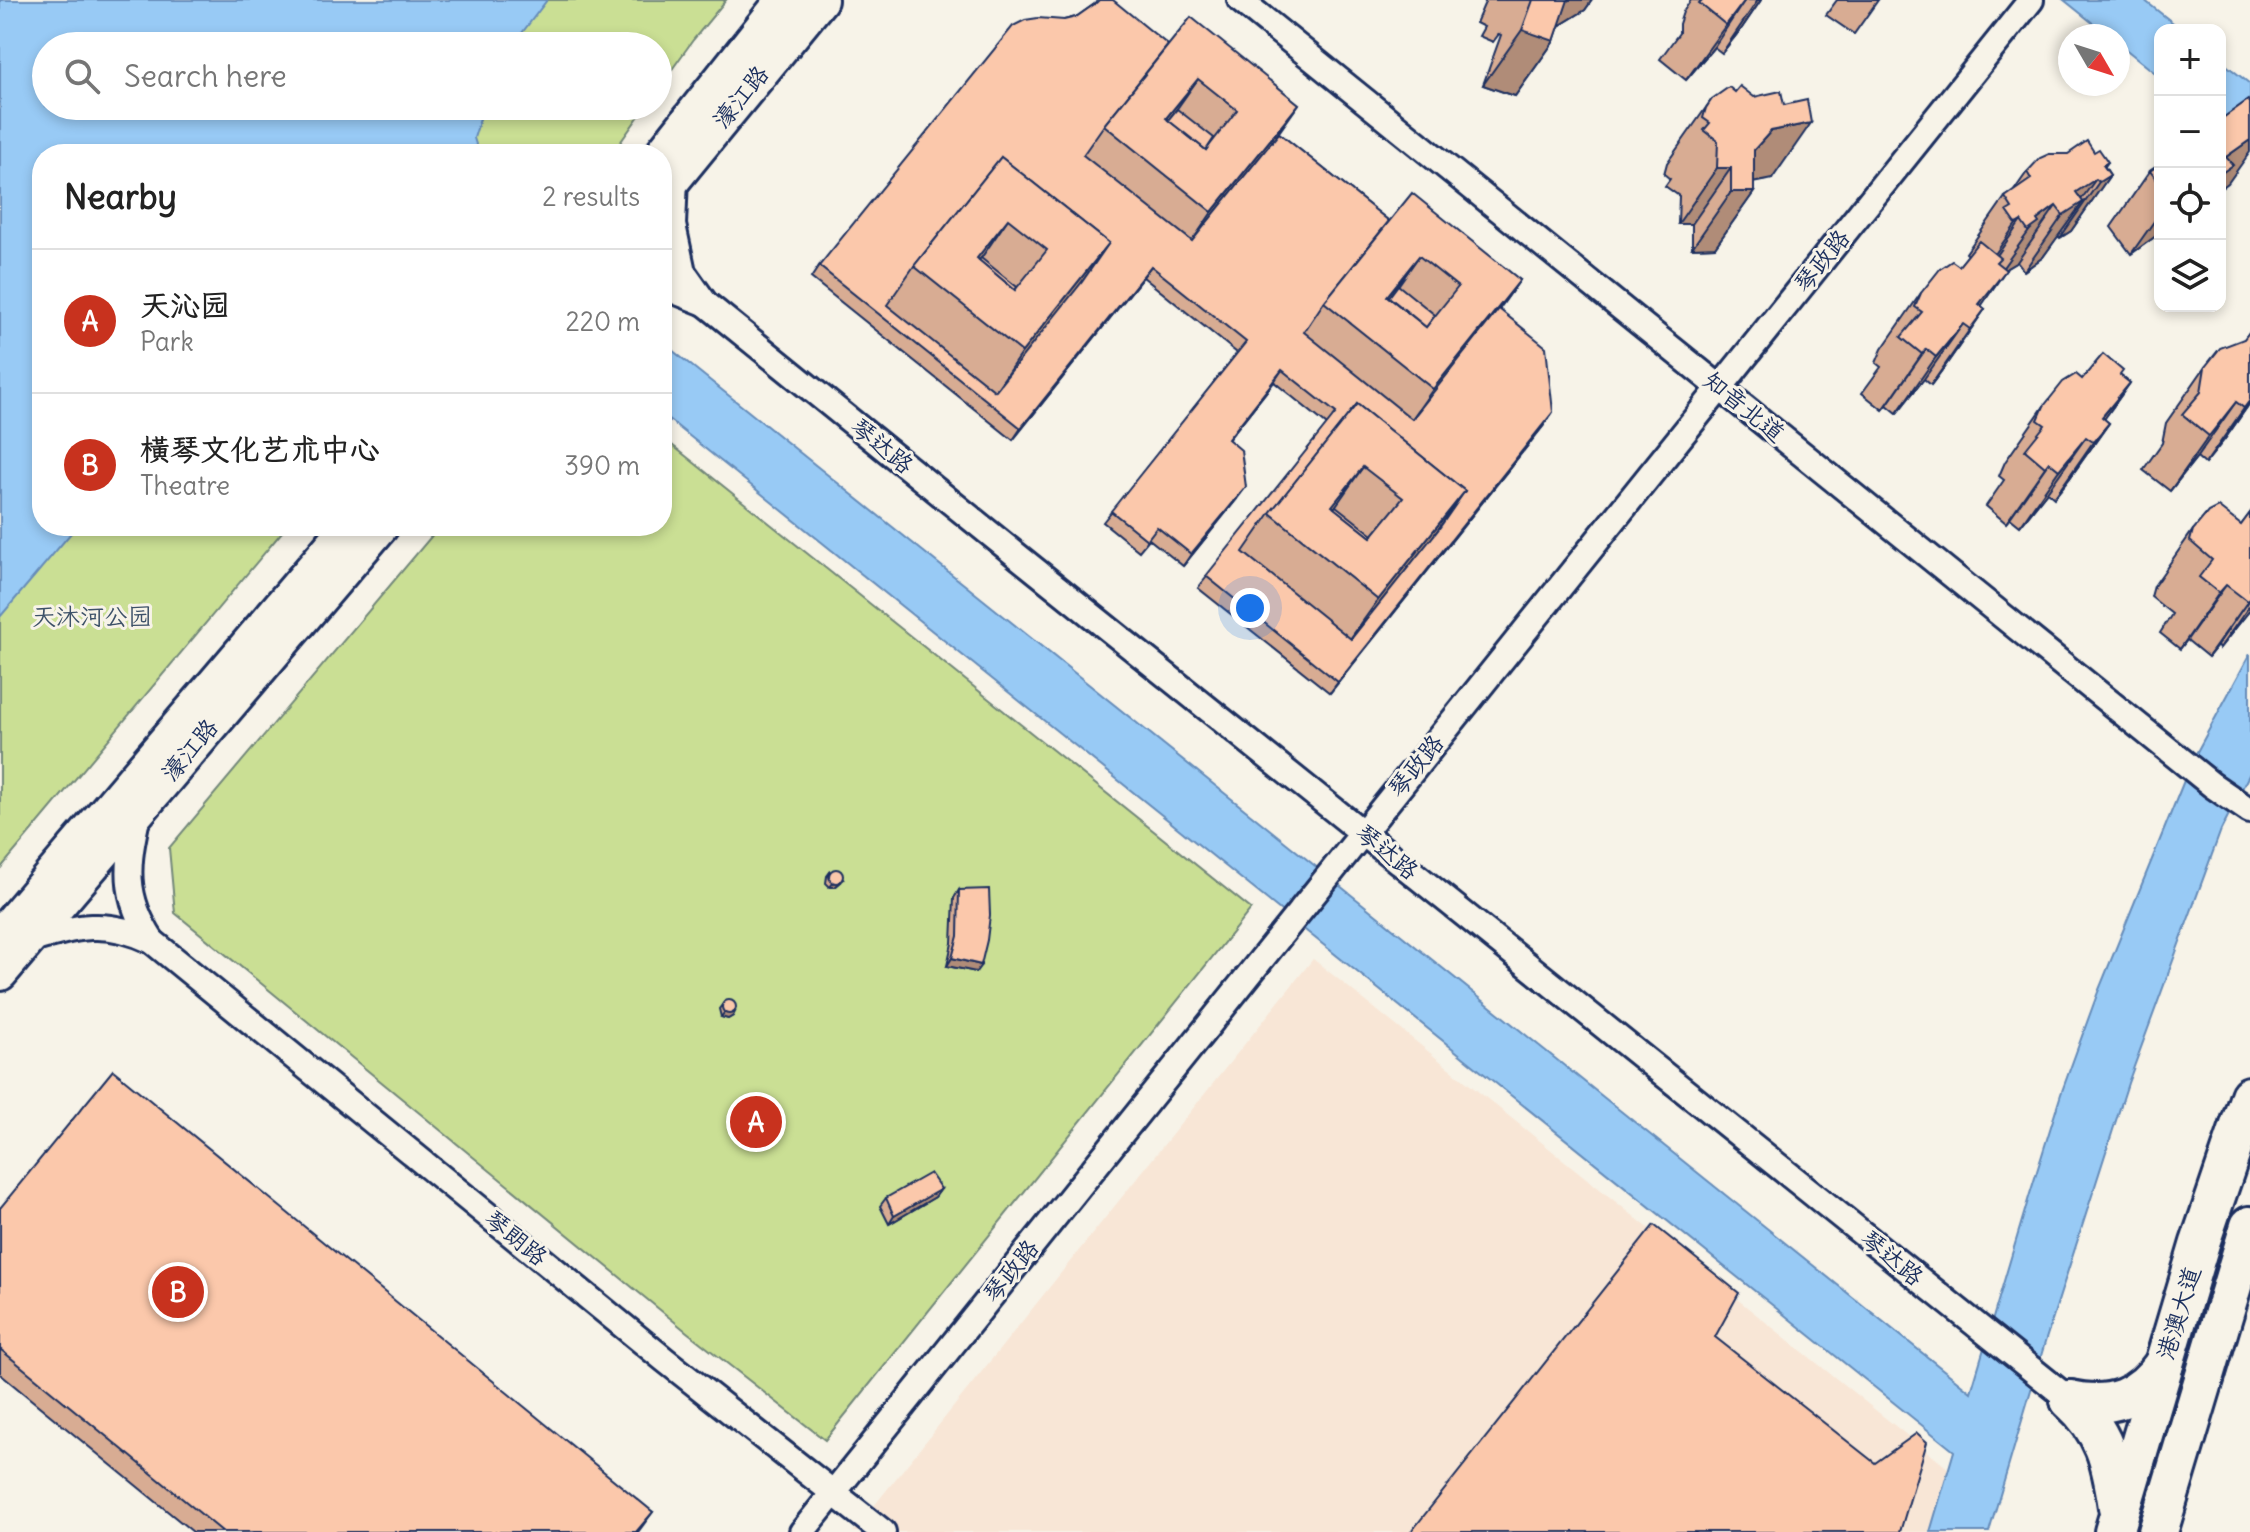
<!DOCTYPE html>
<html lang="en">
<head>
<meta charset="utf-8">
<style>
	:root { --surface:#fff; --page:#f6f6f6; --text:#222; --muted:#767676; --line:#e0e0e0; --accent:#c8321e }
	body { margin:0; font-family:Delius,"LXGW WenKai TC",sans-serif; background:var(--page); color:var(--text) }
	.controls { position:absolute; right:24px; top:24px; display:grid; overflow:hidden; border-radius:16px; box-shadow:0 4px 12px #0003 }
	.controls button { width:72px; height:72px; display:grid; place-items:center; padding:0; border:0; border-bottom:2px solid var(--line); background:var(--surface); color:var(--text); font:40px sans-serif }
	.compass { position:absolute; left:2058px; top:24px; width:72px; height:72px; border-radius:50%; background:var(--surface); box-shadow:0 4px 12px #0003; rotate:129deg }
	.you { position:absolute; left:1250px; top:608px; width:28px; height:28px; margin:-20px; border:6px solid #fff; border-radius:50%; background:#1a73e8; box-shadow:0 0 0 12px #1a73e833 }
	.badge { display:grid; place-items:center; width:52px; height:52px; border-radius:50%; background:var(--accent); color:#fff; font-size:26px; font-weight:700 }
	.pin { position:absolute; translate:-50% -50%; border:4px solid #fff; box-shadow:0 2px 8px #0006 }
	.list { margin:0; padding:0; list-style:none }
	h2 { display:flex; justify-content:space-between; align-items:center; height:104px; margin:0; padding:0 32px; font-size:34px }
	h2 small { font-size:26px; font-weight:400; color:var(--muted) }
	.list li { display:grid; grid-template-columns:52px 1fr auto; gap:24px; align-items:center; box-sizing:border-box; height:144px; padding:0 32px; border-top:2px solid var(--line) }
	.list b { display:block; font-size:30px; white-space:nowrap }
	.list p { margin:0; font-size:26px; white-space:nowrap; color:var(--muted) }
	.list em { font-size:26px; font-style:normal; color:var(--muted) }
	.icon { flex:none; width:44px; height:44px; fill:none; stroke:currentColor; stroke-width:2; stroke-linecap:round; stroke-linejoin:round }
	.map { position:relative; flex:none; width:2250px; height:1532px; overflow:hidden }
	.search { position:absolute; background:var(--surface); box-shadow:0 4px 12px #0003; left:32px; top:32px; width:640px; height:88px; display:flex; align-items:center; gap:20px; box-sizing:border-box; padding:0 28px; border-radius:44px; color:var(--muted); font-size:30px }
	.panel { position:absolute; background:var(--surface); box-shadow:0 4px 12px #0003; left:32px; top:144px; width:640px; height:392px; border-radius:32px }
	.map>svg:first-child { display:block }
	.built { fill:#f8e6d6 }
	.green { fill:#cadf94; stroke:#728779; stroke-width:2 }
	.water { fill:#98caf5; stroke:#668cb9; stroke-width:2 }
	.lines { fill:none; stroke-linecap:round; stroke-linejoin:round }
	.minor-casing { stroke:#1b2f5e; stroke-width:30 }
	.secondary-casing { stroke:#1b2f5e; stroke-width:40 }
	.primary-casing { stroke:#1b2f5e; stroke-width:44 }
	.minor { stroke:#f7f3e8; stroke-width:24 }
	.secondary { stroke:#f7f3e8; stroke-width:34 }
	.primary { stroke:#f7f3e8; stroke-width:38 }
	.wall { fill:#d8ac93; stroke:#1b2f5e; stroke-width:2 }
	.shaded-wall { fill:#b08c78; stroke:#1b2f5e; stroke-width:2 }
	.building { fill:#fbc8ab; stroke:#1b2f5e; stroke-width:2; fill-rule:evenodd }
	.labels { text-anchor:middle; stroke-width:6; stroke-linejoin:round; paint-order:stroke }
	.street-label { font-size:24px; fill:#1b2f5e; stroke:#f7f3e8 }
	.park-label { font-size:24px; fill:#3e5269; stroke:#f7f3e8 }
</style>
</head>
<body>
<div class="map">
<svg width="2250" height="1532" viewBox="0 0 2250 1532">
	<rect width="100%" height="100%" fill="#f7f3e8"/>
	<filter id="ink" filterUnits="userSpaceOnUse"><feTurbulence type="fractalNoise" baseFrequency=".0125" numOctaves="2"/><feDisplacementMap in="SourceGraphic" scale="16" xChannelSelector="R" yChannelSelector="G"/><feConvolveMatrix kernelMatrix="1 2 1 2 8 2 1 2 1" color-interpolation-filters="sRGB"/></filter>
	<g filter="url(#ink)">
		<!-- built -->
		<polygon class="built" points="1313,959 1949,1469 1930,1532 853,1532"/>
		<!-- green -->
		<g class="green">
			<polygon points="0,0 726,0 693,40 658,89 658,46 46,46 46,106 646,106 612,154 42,154 42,526 287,526 0,869"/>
			<polygon points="662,437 1251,909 825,1440 687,1332 175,913 169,848 440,526 662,526"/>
		</g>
		<!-- water -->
		<g class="water">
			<polygon points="0,0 547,0 512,46 46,46 46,106 484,106 474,138 479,154 42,154 42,526 77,526 0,617"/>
			<polygon points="2064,0 2144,0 2182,30 2160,30 2160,77 2118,43 2118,36 2109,36"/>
			<polygon points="2220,60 2250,84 2250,149 2220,125"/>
			<polygon points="662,342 1971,1392 2029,1197 2061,1094 2098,992 2192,761 2250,654 2250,773 2221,830 2128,1083 2046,1339 1989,1532 1930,1532 1954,1451 662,414"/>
		</g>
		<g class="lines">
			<!-- minor casing -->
			<g class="minor-casing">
				<g id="minor">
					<polyline points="1240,0 2212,785 2250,811"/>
					<polyline points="675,178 673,225 683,272 705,303 1020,558 2070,1400"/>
					<polyline points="662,286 705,303"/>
					<path d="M138 814C127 864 122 895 152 941"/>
					<path d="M28 941C76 927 105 918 152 941L665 1360 883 1532"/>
					<polyline points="802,1532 2031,0"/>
				</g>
			</g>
			<!-- secondary casing -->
			<g class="secondary-casing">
				<g id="secondary">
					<polyline points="662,154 784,0"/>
					<polyline points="662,193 820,0"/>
					<polyline points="0,936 349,526"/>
					<polyline points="0,973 381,526"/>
				</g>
			</g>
			<!-- primary casing -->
			<g class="primary-casing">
				<g id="primary">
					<path d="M2070 1400C2105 1432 2111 1461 2118 1507"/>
					<path d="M2070 1400C2111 1409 2140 1398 2164 1364"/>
					<polyline points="2114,1532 2200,1243 2250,1096"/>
					<polyline points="2158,1532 2250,1226"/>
				</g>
			</g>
			<!-- minor -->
			<use href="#minor" class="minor"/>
			<!-- secondary -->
			<use href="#secondary" class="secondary"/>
			<!-- primary -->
			<use href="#primary" class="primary"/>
		</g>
		<!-- wall -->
		<g class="wall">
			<polygon points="1486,0 1592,0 1585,10 1559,26 1554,41 1515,96 1483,85 1501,35 1499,34 1493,42 1479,36 1484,27 1476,23"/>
			<polygon points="1691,0 1761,0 1742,28 1722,53 1714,47 1686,80 1660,59 1679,33 1679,24 1683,12"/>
			<polygon points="1837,0 1878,0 1854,34 1826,15"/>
			<polygon points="1096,3 1279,133 1389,221 1520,280 1499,309 1545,424 1330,693 1198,588 1327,425 1274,382 1228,440 1237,499 1183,566 1149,539 1139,551 1103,522 1237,353 1143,277 1013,440 811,278 819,266 1064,20 1076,17"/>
			<polygon points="1735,92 1754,97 1772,179 1754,182 1754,192 1715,247 1692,248 1692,224 1678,224 1679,196 1665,186 1670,179 1664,174 1667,163 1712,99"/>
			<polygon points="2160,164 2160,233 2131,254 2111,227 2150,171"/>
			<polygon points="2105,167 2110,175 2071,231 2060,238 2058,236 2043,257 2024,271 2017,262 2007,268 1981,306 1985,309 1946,365 1931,385 1924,379 1897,413 1887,405 1883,410 1862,393 1881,367 1876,363 1882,349 1921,293 1959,266 1968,255 1966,253 2005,197 2013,192 2027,172"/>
			<polygon points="2250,331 2250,403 2225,439 2205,464 2197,457 2170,491 2143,470 2162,443 2166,423 2205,367 2244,339"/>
			<polygon points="2120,376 2130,383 2104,419 2109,423 2070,478 2054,498 2047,492 2020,526 2010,518 2006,523 1986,506 2004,480 1999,476 2005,462 2044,406 2082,379"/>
			<polygon points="2250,513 2250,610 2219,649 2217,646 2208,657 2187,640 2180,649 2160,633 2172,614 2151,597 2154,586 2193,530 2241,525"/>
			<polygon points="830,872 841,882 835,887 830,887 826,883 827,876"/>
			<polygon points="959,890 976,972 947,966 952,943 954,898"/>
			<polygon points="725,1001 733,1016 728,1019 721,1017 719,1009"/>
			<polygon points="941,1189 935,1197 889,1224 880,1206 886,1198"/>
			<polygon points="0,1208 653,1512 638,1532 193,1532 0,1374"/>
		</g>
		<!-- shaded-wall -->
		<g class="shaded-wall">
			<polygon points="1568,0 1592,0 1585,10 1546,34 1554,41 1515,96 1483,85 1522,30"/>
			<polygon points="1745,0 1714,47 1686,80 1726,25"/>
			<polygon points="1758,0 1761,0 1742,28 1722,53"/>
			<polygon points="1198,79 1169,120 1166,118"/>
			<polygon points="1299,104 1270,145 1184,253 1212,212"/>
			<polygon points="1811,123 1772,179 1732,187 1754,150 1771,131"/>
			<polygon points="2250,140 2250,152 2228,183 2220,189 2220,166 2226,157"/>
			<polygon points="2108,162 2078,204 2083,202 2043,257 2024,271 2063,215 2076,192 2103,165"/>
			<polygon points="1717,168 1731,168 1692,224 1678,224"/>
			<polygon points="2110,175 2071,231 2060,238 2099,182"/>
			<polygon points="1731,192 1754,192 1715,247 1692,248"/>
			<polygon points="2056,206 2017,262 2007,268 1967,327 1989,287 2037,220"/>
			<polygon points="2160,213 2160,233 2131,254"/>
			<polygon points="1008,219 973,270 977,258"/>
			<polygon points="2021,221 1982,277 1977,280 2016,224"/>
			<polygon points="1109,243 1074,294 987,403 1022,352"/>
			<polygon points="1419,256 1390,297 1387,296"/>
			<polygon points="1151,266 1143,277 1013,440 1021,428"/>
			<polygon points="1520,280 1491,321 1404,430 1433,389"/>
			<polygon points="1985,309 1946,365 1931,385 1970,329"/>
			<polygon points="1963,324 1924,379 1897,413 1936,357"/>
			<polygon points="1926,349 1887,405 1883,410 1922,354"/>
			<polygon points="1282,370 1274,382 1219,451 1228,439"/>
			<polygon points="2130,383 2090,439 2102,417"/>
			<polygon points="2250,400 2250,403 2225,439 2205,464"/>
			<polygon points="2236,402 2197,457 2170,491 2209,436"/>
			<polygon points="1553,412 1545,424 1330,693 1338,682"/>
			<polygon points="2109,423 2070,478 2054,498 2093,442"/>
			<polygon points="2086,437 2047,492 2020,526 2059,470"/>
			<polygon points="2049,462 2010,518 2006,523 2045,467"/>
			<polygon points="1363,467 1328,517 1332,506"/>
			<polygon points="1246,487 1237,499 1183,566 1191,554"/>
			<polygon points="1465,491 1430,541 1342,650 1378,600"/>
			<polygon points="2226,585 2187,640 2180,649 2219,593"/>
			<polygon points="2250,598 2217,646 2208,657"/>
			<polygon points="2250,605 2250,610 2219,649"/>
			<polygon points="844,879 835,887 830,887 833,883"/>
			<polygon points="952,958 981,965 976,972 947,966"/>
			<polygon points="735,1012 733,1016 728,1019 721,1017 724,1013"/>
			<polygon points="941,1189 935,1197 889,1224 894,1216"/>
		</g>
		<!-- building -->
		<g class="building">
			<path d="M1099 0H1113L1168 45 1104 125 1083 155 1192 241 1279 133 1389 221 1324 302 1304 332 1412 419 1499 309 1546 347 1553 412 1338 682 1206 576 1336 413 1282 370 1228 439 1241 450 1246 487 1191 554 1157 527 1147 540 1111 511 1246 342 1151 266 1021 428 819 266 1013 26 1025 20 1038 18 1064 20 1076 17 1096 3ZM1001 157 1109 243 1082 282 995 391 887 305 914 266ZM1357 404 1465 491 1438 530 1351 639 1243 552 1270 513Z"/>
			<polygon points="1533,0 1568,0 1554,41 1522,30"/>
			<polygon points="1702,0 1745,0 1726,25 1699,3"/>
			<path d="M1191 17 1299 104 1212 212 1104 125ZM1198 79 1237 110 1206 150 1166 118Z"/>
			<polygon points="1740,86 1754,97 1781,91 1784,105 1807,100 1811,123 1771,131 1754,150 1754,192 1731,192 1731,168 1717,168 1718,141 1704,130 1710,123 1703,118 1706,108 1712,99 1729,87 1735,92"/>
			<polygon points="2248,100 2250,103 2250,140 2226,157 2233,165 2220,174 2220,118 2224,117"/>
			<polygon points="1177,109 1214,138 1206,150 1168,120"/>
			<polygon points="2087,141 2094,152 2099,149 2108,162 2103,165 2110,175 2099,182 2096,179 2076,192 2083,202 2063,215 2056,206 2037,220 2039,223 2028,231 2021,221 2016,224 2007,211 2012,208 2005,197 2031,179 2027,172 2040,158 2049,154 2068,154"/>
			<path d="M1001 157 1109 243 1022 352 914 266ZM1008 219 1047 250 1015 290 977 258Z"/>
			<polygon points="2160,164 2160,184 2150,171"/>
			<path d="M1412 193 1520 280 1433 389 1324 302ZM1419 256 1458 287 1426 327 1387 296Z"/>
			<polygon points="1979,241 2000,258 1996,262 2006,270 1979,304 1985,309 1970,329 1963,324 1936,357 1926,349 1922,354 1901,337 1922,312 1915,307 1921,293 1940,269 1952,261 1959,266"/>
			<polygon points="981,258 1017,287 1015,290 979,260"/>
			<polygon points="1398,285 1435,315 1426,327 1389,297"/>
			<polygon points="2250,331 2250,400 2244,408 2236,402 2209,436 2182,414 2201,392 2205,367 2220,348 2244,339"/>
			<polygon points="2103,354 2123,371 2120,375 2130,383 2102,417 2109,423 2093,442 2086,437 2059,470 2049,462 2045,467 2025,450 2045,425 2038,420 2044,406 2063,382 2076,374 2082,379"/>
			<path d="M1357 404 1465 491 1378 600 1270 513ZM1363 467 1403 498 1371 537 1332 506Z"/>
			<polygon points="1336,506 1373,535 1371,537 1334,508"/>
			<polygon points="2218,507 2241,525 2250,513 2250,598 2247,601 2226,585 2219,593 2199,577 2212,560 2190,541 2193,530 2208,512"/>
			<circle cx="836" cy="876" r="7"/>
			<polygon points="989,889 990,915 987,940 981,965 952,958 958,936 959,890"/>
			<circle cx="729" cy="1007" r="7"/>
			<polygon points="113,1070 653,1512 636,1532 223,1532 0,1349 0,1208"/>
			<polygon points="930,1173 941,1189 894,1216 886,1198"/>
			<polygon points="1654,1225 1739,1293 1715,1337 1875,1463 1917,1433 1927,1442 1900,1532 1411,1532"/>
		</g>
	</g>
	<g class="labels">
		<!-- street labels -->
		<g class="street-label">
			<text transform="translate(741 97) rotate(-51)" y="8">濠江路</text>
			<text transform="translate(1822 261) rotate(-51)" y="8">琴政路</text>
			<text transform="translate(1744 407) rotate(39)" y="8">知音北道</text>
			<text transform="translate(882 446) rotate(39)" y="8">琴达路</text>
			<text transform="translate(190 750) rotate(-50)" y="8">濠江路</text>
			<text transform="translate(1416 766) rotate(-51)" y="8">琴政路</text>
			<text transform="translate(1387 852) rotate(39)" y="8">琴达路</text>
			<text transform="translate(516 1238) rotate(39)" y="8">琴朗路</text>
			<text transform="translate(1892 1258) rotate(39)" y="8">琴达路</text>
			<text transform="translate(1011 1271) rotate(-51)" y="8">琴政路</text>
			<text transform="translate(2179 1313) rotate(-73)" y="8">港澳大道</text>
		</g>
		<!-- park labels -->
		<g class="park-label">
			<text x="92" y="625">天沐河公园</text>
		</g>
	</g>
</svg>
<div class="controls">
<button>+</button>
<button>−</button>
<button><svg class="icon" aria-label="locate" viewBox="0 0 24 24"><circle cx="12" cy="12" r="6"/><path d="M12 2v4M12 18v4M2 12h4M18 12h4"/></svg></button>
<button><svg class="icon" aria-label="layers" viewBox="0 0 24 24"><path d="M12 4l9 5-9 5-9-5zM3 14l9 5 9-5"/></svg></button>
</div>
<svg class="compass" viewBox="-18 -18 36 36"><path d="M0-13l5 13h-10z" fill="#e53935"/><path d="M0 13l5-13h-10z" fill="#767676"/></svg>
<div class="you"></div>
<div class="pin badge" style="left:756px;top:1122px">A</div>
<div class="pin badge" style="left:178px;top:1292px">B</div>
<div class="search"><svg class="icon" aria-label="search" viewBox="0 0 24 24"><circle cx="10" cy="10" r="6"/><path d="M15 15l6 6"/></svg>Search here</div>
<section class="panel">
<h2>Nearby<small>2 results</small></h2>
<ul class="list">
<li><span class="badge">A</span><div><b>天沁园</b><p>Park</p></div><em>220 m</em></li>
<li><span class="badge">B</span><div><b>横琴文化艺术中心</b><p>Theatre</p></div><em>390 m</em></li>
</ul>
</section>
</div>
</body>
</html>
